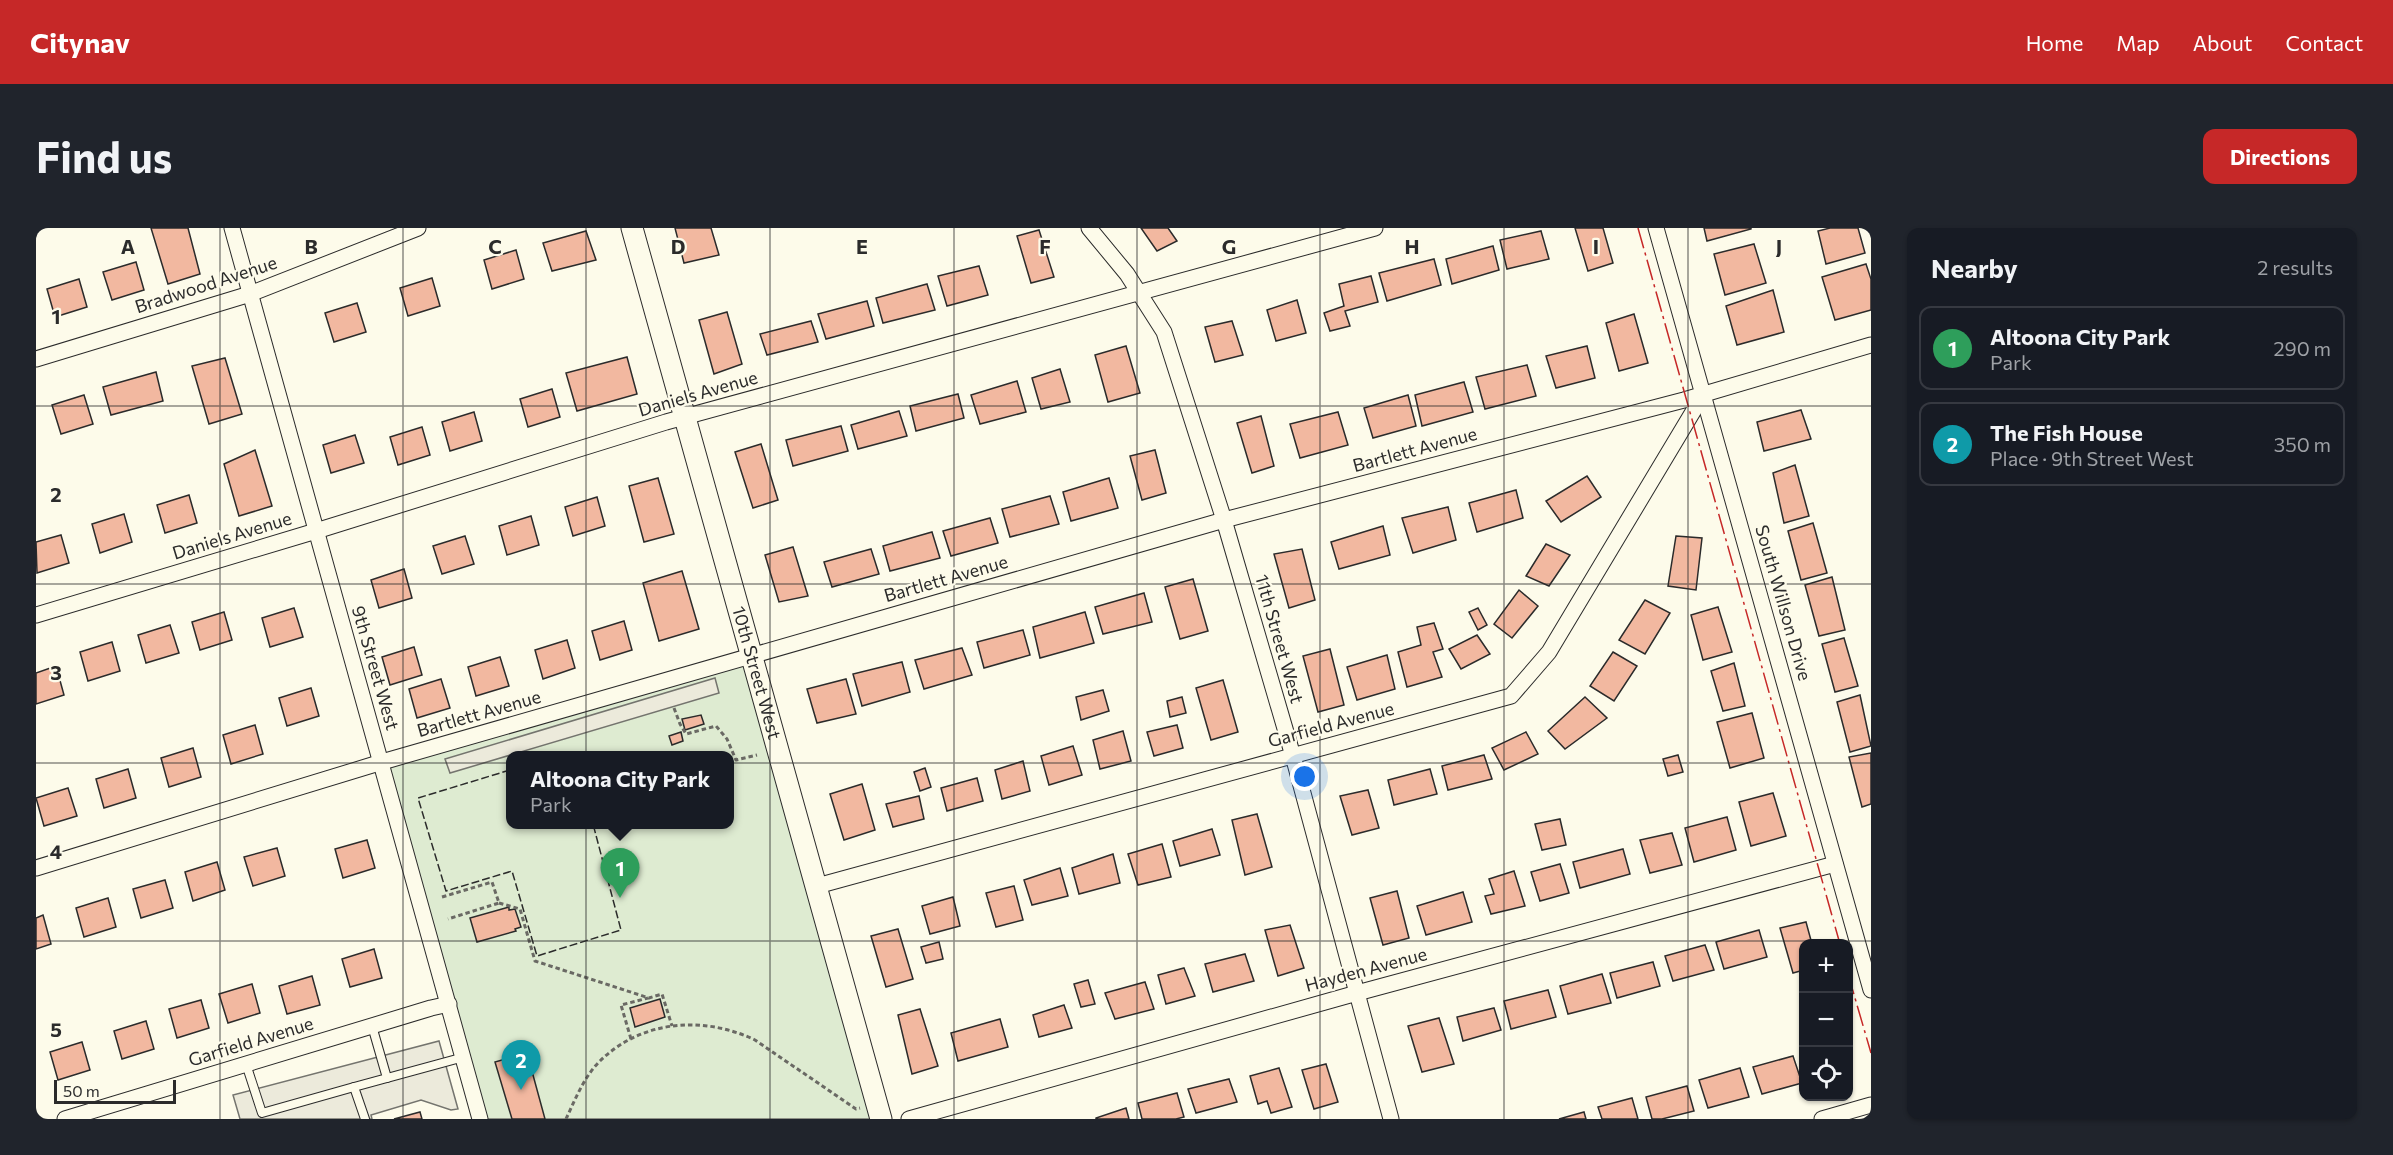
<!DOCTYPE html>
<html lang="en">
<head>
<meta charset="utf-8">
<style>
	:root { --surface:#171b24; --page:#20242c; --text:#f1f3f6; --muted:#9ea1a6; --line:#363941; --accent:#c62828 }
	body { margin:0; font-family:Commissioner,sans-serif; background:var(--page); color:var(--text) }
	.controls { position:absolute; right:18px; bottom:18px; display:grid; overflow:hidden; border-radius:12px; box-shadow:0 2px 4px #0004 }
	.controls button { width:54px; height:54px; display:grid; place-items:center; padding:0; border:0; border-bottom:2px solid var(--line); background:var(--surface); color:var(--text); font:30px sans-serif }
	.scale { position:absolute; left:18px; bottom:15px; width:122px; box-sizing:border-box; padding-left:6px; border:3px solid #2b2b2b; border-top:0; font-size:16px; line-height:21px; white-space:nowrap; color:#2b2b2b; -webkit-text-stroke:4px #fdfbea; paint-order:stroke }
	.you { position:absolute; left:1269px; top:549px; width:21px; height:21px; margin:-15px; border:4px solid #fff; border-radius:50%; background:#1a73e8; box-shadow:0 0 0 9px #1a73e833 }
	.badge { display:grid; place-items:center; width:39px; height:39px; border-radius:50%; background:var(--accent); color:#fff; font-size:20px; font-weight:700 }
	.pin { position:absolute; translate:-50% -50px; filter:drop-shadow(0 2px 3px #0008) }
	.pin::after { content:''; position:absolute; top:32px; width:21px; height:18px; background:inherit; clip-path:polygon(0 0,100% 0,50% 100%) }
	.popup { position:absolute; left:470px; top:523px; width:228px; height:78px; box-sizing:border-box; display:grid; place-content:center; border-radius:12px; background:var(--surface); filter:drop-shadow(0 2px 4px #0005); font-size:20px; white-space:nowrap; color:var(--muted) }
	.popup b { font-size:22px; color:var(--text) }
	.popup::after { content:''; position:absolute; left:50%; top:100%; margin-left:-12px; border:12px solid transparent; border-top-color:var(--surface) }
	.list { margin:0; padding:0; list-style:none }
	h2 { display:flex; justify-content:space-between; align-items:center; height:78px; margin:0; padding:0 24px; font-size:26px }
	h2 small { font-size:20px; font-weight:400; color:var(--muted) }
	.list li { display:grid; grid-template-columns:39px 1fr auto; gap:18px; align-items:center; box-sizing:border-box; height:84px; margin:0 12px 12px; padding:0 12px; border:2px solid var(--line); border-radius:12px }
	.list b { display:block; font-size:22px; white-space:nowrap }
	.list p { margin:0; font-size:20px; white-space:nowrap; color:var(--muted) }
	.list em { font-size:20px; font-style:normal; color:var(--muted) }
	.icon { flex:none; width:33px; height:33px; fill:none; stroke:currentColor; stroke-width:2; stroke-linecap:round; stroke-linejoin:round }
	.map { position:relative; flex:none; width:1835px; height:891px; overflow:hidden; border-radius:12px }
	header { display:flex; align-items:center; gap:36px; box-sizing:border-box; height:84px; padding:0 30px; background:var(--accent); color:#fff }
	header strong { font-size:28px }
	nav { display:flex; gap:33px; margin-inline-start:auto; font-size:21px }
	.intro { display:flex; align-items:center; justify-content:space-between; box-sizing:border-box; height:144px; padding:0 36px }
	h1 { margin:0; font-size:42px }
	.button { padding:15px 27px; border-radius:12px; background:var(--accent); color:#fff; font-size:21px; font-weight:700 }
	main { display:flex; gap:36px; padding:0 36px }
	aside { flex:1; background:var(--surface); border-radius:12px; box-shadow:0 2px 4px #0004 }
	.map>svg:first-child { display:block }
	.green { fill:#deebd1; stroke:#74746e; stroke-width:1.5; fill-rule:evenodd }
	.parking { fill:#eceadb; stroke:#74746e; stroke-width:1.5 }
	.building { fill:#f2b8a0; stroke:#2b2b2b; stroke-width:1.5 }
	.lines { fill:none; stroke-linecap:round; stroke-linejoin:round }
	.lane-casing { stroke:#2b2b2b; stroke-width:10 }
	.street-casing { stroke:#2b2b2b; stroke-width:17 }
	.secondary-casing { stroke:#2b2b2b; stroke-width:23 }
	.path { stroke:#6a6964; stroke-width:3; stroke-dasharray:4.5 3; stroke-linecap:butt }
	.lane { stroke:#fdfbea; stroke-width:8 }
	.street { stroke:#fdfbea; stroke-width:15 }
	.secondary { stroke:#fdfbea; stroke-width:21 }
	.fence { stroke:#2b2b2b; stroke-width:1.5; stroke-dasharray:8 3; stroke-linecap:butt }
	.power { stroke:#c62828; stroke-width:1.5; stroke-dasharray:21 4.5 3 4.5; stroke-linecap:butt }
	.grid { fill:none; stroke:#2b2b2b; stroke-width:1.5; stroke-opacity:0.55 }
	.labels { text-anchor:middle; stroke-width:4.5; stroke-linejoin:round; paint-order:stroke }
	.street-label { font-size:18px; fill:#2b2b2b; stroke:#fdfbea }
	.grid-label { font-size:20px; text-anchor:middle; font-weight:bold; fill:#2b2b2b; stroke:#fdfbea; stroke-width:4.5; stroke-linejoin:round; paint-order:stroke }
</style>
</head>
<body>
<header>
<strong>Citynav</strong>
<nav><a>Home</a><a>Map</a><a>About</a><a>Contact</a></nav>
</header>
<div class="intro"><h1>Find us</h1><a class="button">Directions</a></div>
<main>
<div class="map">
<svg width="1835" height="891" viewBox="0 0 1835 891">
	<rect width="100%" height="100%" fill="#fdfbea"/>
	<!-- green -->
	<path class="green" d="M716 427 845 891H444L346 534ZM474 528H694V596H474Z"/>
	<!-- parking -->
	<g class="parking">
		<polygon points="679,450 683,465 414,545 409,531"/>
		<polygon points="403,813 422,881 415,882 385,872 335,887 336,891 204,891 197,867"/>
	</g>
	<!-- building -->
	<g class="building">
		<polygon points="115,0 152,0 164,46 132,56"/>
		<polygon points="639,0 675,0 683,27 648,35"/>
		<polygon points="1105,0 1132,0 1141,13 1121,23"/>
		<polygon points="1539,0 1567,0 1577,35 1552,43"/>
		<polygon points="1668,0 1715,0 1715,1 1671,13"/>
		<polygon points="1794,0 1822,0 1829,25 1790,36 1782,3"/>
		<polygon points="1003,2 1018,49 995,55 981,8"/>
		<polygon points="550,3 560,32 516,43 507,15"/>
		<polygon points="1505,3 1513,31 1471,41 1464,12"/>
		<polygon points="1718,16 1730,55 1689,67 1678,26"/>
		<polygon points="1457,18 1463,42 1416,56 1410,31"/>
		<polygon points="480,22 488,51 456,61 448,32"/>
		<polygon points="1398,31 1405,57 1351,73 1343,45"/>
		<polygon points="100,34 108,62 76,72 67,44"/>
		<polygon points="1830,36 1835,51 1835,82 1799,92 1786,49"/>
		<polygon points="943,38 952,67 911,78 902,48"/>
		<polygon points="1335,48 1342,74 1309,83 1314,98 1294,103 1288,85 1308,78 1303,56"/>
		<polygon points="396,50 404,78 372,88 364,60"/>
		<polygon points="43,51 51,79 19,89 11,61"/>
		<polygon points="891,56 899,82 847,95 840,70"/>
		<polygon points="1737,62 1748,104 1701,117 1690,78"/>
		<polygon points="1261,72 1270,105 1240,113 1231,82"/>
		<polygon points="831,73 838,98 790,111 782,86"/>
		<polygon points="321,75 330,104 298,114 289,85"/>
		<polygon points="691,84 706,136 678,146 663,92"/>
		<polygon points="1598,86 1612,135 1583,143 1570,95"/>
		<polygon points="775,93 782,114 731,127 724,106"/>
		<polygon points="1196,93 1207,127 1179,134 1169,99"/>
		<polygon points="1090,118 1104,165 1072,174 1059,127"/>
		<polygon points="1551,118 1559,150 1520,160 1510,128"/>
		<polygon points="591,129 601,166 541,183 530,145"/>
		<polygon points="189,130 206,186 173,196 156,138"/>
		<polygon points="1491,137 1500,168 1449,181 1440,149"/>
		<polygon points="1024,141 1034,174 1005,181 996,150"/>
		<polygon points="120,144 127,173 75,187 67,159"/>
		<polygon points="981,153 990,184 944,196 935,167"/>
		<polygon points="1428,154 1437,184 1386,198 1379,167"/>
		<polygon points="516,161 524,189 492,199 484,171"/>
		<polygon points="922,166 928,190 880,203 874,178"/>
		<polygon points="48,167 57,196 25,206 16,177"/>
		<polygon points="1372,167 1380,198 1337,210 1328,180"/>
		<polygon points="1765,182 1775,211 1728,223 1721,194"/>
		<polygon points="863,183 871,208 822,221 815,197"/>
		<polygon points="438,184 446,213 414,223 406,194"/>
		<polygon points="1302,184 1312,217 1264,230 1254,196"/>
		<polygon points="1225,188 1238,238 1216,245 1201,195"/>
		<polygon points="805,198 812,223 757,238 750,212"/>
		<polygon points="386,199 394,227 362,237 354,209"/>
		<polygon points="319,207 328,235 295,245 287,217"/>
		<polygon points="725,216 742,272 717,280 699,224"/>
		<polygon points="219,222 236,278 203,288 188,236"/>
		<polygon points="1119,222 1130,265 1106,272 1094,228"/>
		<polygon points="1759,237 1773,288 1748,295 1737,245"/>
		<polygon points="1551,248 1565,269 1525,294 1510,273"/>
		<polygon points="622,250 638,306 608,314 593,258"/>
		<polygon points="1073,250 1082,280 1035,293 1027,264"/>
		<polygon points="1480,262 1487,290 1441,304 1433,275"/>
		<polygon points="153,267 161,295 129,305 121,277"/>
		<polygon points="1014,268 1023,296 974,309 966,281"/>
		<polygon points="561,269 569,298 537,308 529,279"/>
		<polygon points="1412,279 1420,312 1377,325 1366,290"/>
		<polygon points="88,286 96,314 64,325 56,296"/>
		<polygon points="495,288 503,317 471,327 463,298"/>
		<polygon points="954,290 962,315 915,328 907,303"/>
		<polygon points="1777,295 1791,345 1765,352 1752,303"/>
		<polygon points="1347,298 1354,327 1303,341 1295,314"/>
		<polygon points="896,304 904,330 854,343 847,318"/>
		<polygon points="25,307 33,335 1,345 0,314"/>
		<polygon points="429,308 438,336 406,346 397,318"/>
		<polygon points="1640,308 1666,310 1660,362 1632,358"/>
		<polygon points="1510,316 1534,327 1513,358 1490,348"/>
		<polygon points="757,319 772,368 743,374 729,327"/>
		<polygon points="835,321 843,346 796,359 788,334"/>
		<polygon points="1266,321 1279,372 1253,380 1238,326"/>
		<polygon points="368,341 376,370 343,380 335,352"/>
		<polygon points="646,343 663,401 623,413 607,355"/>
		<polygon points="1796,349 1809,402 1783,408 1769,357"/>
		<polygon points="1157,351 1172,403 1144,411 1129,359"/>
		<polygon points="1483,362 1502,378 1476,410 1458,396"/>
		<polygon points="1108,365 1116,394 1067,406 1059,379"/>
		<polygon points="1609,372 1634,385 1609,426 1583,412"/>
		<polygon points="1682,379 1696,424 1667,432 1655,387"/>
		<polygon points="258,380 267,409 234,419 226,390"/>
		<polygon points="1442,380 1451,397 1442,402 1433,384"/>
		<polygon points="188,384 196,412 164,422 156,394"/>
		<polygon points="1049,384 1058,415 1004,430 997,399"/>
		<polygon points="588,393 596,422 564,432 556,403"/>
		<polygon points="1398,395 1407,421 1397,424 1406,449 1371,459 1362,424 1385,417 1381,399"/>
		<polygon points="134,397 143,425 110,435 102,407"/>
		<polygon points="987,402 994,427 948,440 941,414"/>
		<polygon points="1441,407 1454,426 1425,441 1413,421"/>
		<polygon points="1808,410 1822,458 1799,464 1786,416"/>
		<polygon points="531,412 539,440 507,451 499,422"/>
		<polygon points="76,414 84,443 52,453 44,424"/>
		<polygon points="378,419 386,447 354,457 346,429"/>
		<polygon points="926,420 936,447 888,461 879,432"/>
		<polygon points="1294,421 1308,477 1282,484 1267,428"/>
		<polygon points="1577,424 1601,438 1578,473 1554,458"/>
		<polygon points="1351,427 1359,461 1321,472 1311,439"/>
		<polygon points="464,429 473,458 440,468 432,439"/>
		<polygon points="866,434 874,464 826,478 817,446"/>
		<polygon points="1698,435 1709,478 1687,483 1675,443"/>
		<polygon points="20,438 28,467 0,476 0,445"/>
		<polygon points="405,451 414,480 381,490 373,461"/>
		<polygon points="810,451 820,486 781,495 771,461"/>
		<polygon points="1187,452 1202,504 1175,512 1160,460"/>
		<polygon points="275,460 283,488 251,498 243,470"/>
		<polygon points="1067,462 1073,483 1045,492 1040,469"/>
		<polygon points="1824,467 1835,518 1814,524 1801,474"/>
		<polygon points="1146,469 1150,485 1134,489 1131,473"/>
		<polygon points="1549,469 1571,490 1529,521 1512,503"/>
		<polygon points="1716,485 1728,530 1694,540 1681,494"/>
		<polygon points="665,487 668,496 649,502 646,491"/>
		<polygon points="219,497 227,526 195,536 187,507"/>
		<polygon points="1141,497 1147,520 1118,528 1111,504"/>
		<polygon points="1087,503 1095,533 1064,541 1057,512"/>
		<polygon points="645,504 647,513 636,517 633,508"/>
		<polygon points="1490,504 1502,526 1468,542 1456,520"/>
		<polygon points="1037,518 1046,547 1013,557 1005,528"/>
		<polygon points="157,520 165,549 133,559 125,530"/>
		<polygon points="1835,525 1835,576 1826,579 1813,529"/>
		<polygon points="1448,527 1456,551 1412,562 1406,538"/>
		<polygon points="1642,527 1647,544 1632,548 1627,531"/>
		<polygon points="987,533 994,563 966,571 959,542"/>
		<polygon points="889,540 895,559 884,563 878,544"/>
		<polygon points="92,541 100,570 68,580 60,551"/>
		<polygon points="1394,541 1401,566 1358,577 1352,552"/>
		<polygon points="941,550 947,573 911,583 905,560"/>
		<polygon points="826,556 839,602 808,612 794,566"/>
		<polygon points="32,560 41,588 8,598 0,570"/>
		<polygon points="1332,562 1343,600 1316,607 1304,568"/>
		<polygon points="1737,565 1750,608 1715,618 1703,574"/>
		<polygon points="883,568 888,591 857,599 850,576"/>
		<polygon points="1221,586 1236,639 1209,647 1196,592"/>
		<polygon points="1691,589 1700,622 1658,634 1649,600"/>
		<polygon points="1524,591 1530,617 1506,622 1499,596"/>
		<polygon points="1176,601 1184,627 1144,638 1137,613"/>
		<polygon points="1636,605 1646,637 1614,645 1604,612"/>
		<polygon points="331,612 339,640 307,650 299,621"/>
		<polygon points="1126,616 1135,649 1102,657 1092,626"/>
		<polygon points="241,620 249,648 217,658 208,629"/>
		<polygon points="1587,621 1594,646 1544,660 1537,634"/>
		<polygon points="1077,626 1084,655 1043,666 1036,640"/>
		<polygon points="181,634 189,662 157,673 149,644"/>
		<polygon points="1524,636 1533,665 1504,673 1495,644"/>
		<polygon points="1024,640 1032,668 996,677 988,652"/>
		<polygon points="1478,643 1489,678 1455,686 1449,668 1458,666 1453,651"/>
		<polygon points="129,652 137,680 105,690 97,661"/>
		<polygon points="978,658 987,692 960,699 950,665"/>
		<polygon points="1361,663 1373,710 1347,717 1334,670"/>
		<polygon points="1427,664 1436,694 1390,707 1381,678"/>
		<polygon points="917,669 924,698 894,706 886,678"/>
		<polygon points="72,670 80,699 48,709 40,680"/>
		<polygon points="473,679 473,682 479,681 485,699 479,701 480,703 441,714 434,690"/>
		<polygon points="7,687 15,716 0,721 0,690"/>
		<polygon points="1770,694 1776,716 1768,716 1768,742 1757,745 1744,700"/>
		<polygon points="1254,697 1268,740 1242,748 1229,702"/>
		<polygon points="862,701 877,751 850,759 835,708"/>
		<polygon points="1723,702 1731,729 1688,741 1680,714"/>
		<polygon points="903,714 907,731 890,735 885,719"/>
		<polygon points="1669,717 1678,742 1637,753 1629,728"/>
		<polygon points="338,721 346,750 314,759 306,731"/>
		<polygon points="1209,726 1218,753 1177,764 1169,736"/>
		<polygon points="1617,734 1624,758 1581,770 1574,745"/>
		<polygon points="1148,740 1159,768 1130,776 1122,747"/>
		<polygon points="1566,746 1575,775 1532,786 1524,758"/>
		<polygon points="276,748 284,777 251,786 243,758"/>
		<polygon points="1052,752 1059,776 1045,779 1038,756"/>
		<polygon points="1109,754 1118,781 1079,791 1069,765"/>
		<polygon points="216,756 224,785 192,795 183,766"/>
		<polygon points="1512,762 1520,789 1475,801 1468,773"/>
		<polygon points="624,771 629,789 599,799 594,780"/>
		<polygon points="165,772 173,800 141,810 133,781"/>
		<polygon points="1028,777 1036,800 1003,809 997,787"/>
		<polygon points="1458,780 1465,802 1427,813 1421,789"/>
		<polygon points="884,781 902,838 876,846 862,787"/>
		<polygon points="1403,790 1418,836 1386,844 1372,798"/>
		<polygon points="964,791 972,819 922,833 915,805"/>
		<polygon points="110,793 118,821 86,831 78,803"/>
		<polygon points="46,814 54,842 22,852 14,824"/>
		<polygon points="491,825 509,891 476,891 459,834"/>
		<polygon points="1757,828 1766,855 1726,866 1717,839"/>
		<polygon points="1290,836 1302,874 1278,881 1266,842"/>
		<polygon points="1243,840 1256,879 1235,885 1231,873 1222,876 1214,848"/>
		<polygon points="1704,840 1713,869 1672,880 1663,852"/>
		<polygon points="1193,851 1201,874 1160,885 1152,861"/>
		<polygon points="1651,858 1658,883 1626,891 1616,891 1610,869"/>
		<polygon points="1141,865 1148,889 1140,891 1106,891 1102,875"/>
		<polygon points="1596,870 1602,891 1566,891 1562,879"/>
		<polygon points="1090,880 1093,891 1060,891 1060,890"/>
		<polygon points="384,884 386,891 358,891"/>
		<polygon points="1548,884 1550,891 1523,891"/>
	</g>
	<g class="lines">
		<!-- lane casing -->
		<g class="lane-casing">
			<g id="lane">
				<polyline points="210,836 226,885 318,859"/>
				<polyline points="351,850 428,829"/>
				<polyline points="329,891 318,859 351,850 336,798"/>
			</g>
		</g>
		<!-- street casing -->
		<g class="street-casing">
			<g id="street">
				<polyline points="196,0 444,891"/>
				<polyline points="1053,0 1091,46 1128,104 1188,292 1257,528 1355,891"/>
				<polyline points="1620,0 1835,762"/>
				<polyline points="0,131 214,66 382,0"/>
				<polyline points="0,387 280,303 630,194 1339,0"/>
				<polyline points="0,640 346,534 1188,292 1648,172 1835,117"/>
				<polyline points="781,658 1475,468 1513,424 1667,167"/>
				<polyline points="29,891 395,780 413,776"/>
				<polyline points="873,891 1321,765 1799,636"/>
				<polyline points="1786,891 1835,877"/>
			</g>
		</g>
		<!-- secondary casing -->
		<g class="secondary-casing">
			<g id="secondary">
				<path id="s1" d="M596 0 845 891"/>
			</g>
		</g>
		<!-- path -->
		<g class="path">
			<polyline points="638,480 644,496 650,506 680,498 691,511 700,532 721,527"/>
			<polyline points="406,669 456,654 463,675 412,691"/>
			<polyline points="463,675 484,681 499,733 613,770 626,766 636,798"/>
			<polyline points="595,811 585,777 612,770"/>
			<path d="M530 891C539 872 547 851 562 835 604 792 667 787 719 812L820 881 824 880"/>
		</g>
		<!-- lane -->
		<use href="#lane" class="lane"/>
		<!-- street -->
		<use href="#street" class="street"/>
		<!-- secondary -->
		<use href="#secondary" class="secondary"/>
		<!-- fence -->
		<g class="fence">
			<polyline points="525,528 537,524 538,528"/>
			<polyline points="474,542 382,570 410,663 476,643 501,728 585,702 557,596"/>
		</g>
		<!-- power -->
		<g class="power">
			<polyline points="1602,0 1804,716"/>
			<polyline points="1812,746 1835,825"/>
		</g>
	</g>
	<!-- grid -->
	<path class="grid" d="M184 0V891M367 0V891M550 0V891M734 0V891M918 0V891M1101 0V891M1284 0V891M1468 0V891M1652 0V891M0 178H1835M0 356H1835M0 535H1835M0 713H1835"/>
	<g class="labels">
		<!-- street labels -->
		<g class="street-label">
			<text transform="translate(170 57) rotate(-18)" y="6">Bradwood Avenue</text>
			<text transform="translate(662 166) rotate(-16)" y="6">Daniels Avenue</text>
			<text transform="translate(1379 222) rotate(-15)" y="6">Bartlett Avenue</text>
			<text transform="translate(196 308) rotate(-17)" y="6">Daniels Avenue</text>
			<text transform="translate(910 351) rotate(-16)" y="6">Bartlett Avenue</text>
			<text transform="translate(1747 375) rotate(74)" y="6">South Willson Drive</text>
			<text transform="translate(1243 411) rotate(74)" y="6">11th Street West</text>
			<text transform="translate(339 440) rotate(74)" y="6">9th Street West</text>
			<text dy="6" stroke="none"><textPath href="#s1" startOffset="462">10th Street West</textPath></text>
			<text transform="translate(443 486) rotate(-16)" y="6">Bartlett Avenue</text>
			<text transform="translate(1295 497) rotate(-15)" y="6">Garfield Avenue</text>
			<text transform="translate(1330 742) rotate(-15)" y="6">Hayden Avenue</text>
			<text transform="translate(215 814) rotate(-17)" y="6">Garfield Avenue</text>
		</g>
	</g>
	<g class="grid-label">
		<text x="92" y="26">A</text>
		<text x="275" y="26">B</text>
		<text x="459" y="26">C</text>
		<text x="642" y="26">D</text>
		<text x="826" y="26">E</text>
		<text x="1009" y="26">F</text>
		<text x="1193" y="26">G</text>
		<text x="1376" y="26">H</text>
		<text x="1560" y="26">I</text>
		<text x="1743" y="26">J</text>
		<text x="20" y="96">1</text>
		<text x="20" y="274">2</text>
		<text x="20" y="452">3</text>
		<text x="20" y="631">4</text>
		<text x="20" y="809">5</text>
	</g>
</svg>
<div class="controls">
<button>+</button>
<button>−</button>
<button><svg class="icon" aria-label="locate" viewBox="0 0 24 24"><circle cx="12" cy="12" r="6"/><path d="M12 2v4M12 18v4M2 12h4M18 12h4"/></svg></button>
</div>
<div class="scale">50 m</div>
<div class="you"></div>
<div class="pin badge" style="left:584px;top:670px;background:#2e9e5b">1</div>
<div class="popup"><b>Altoona City Park</b>Park</div>
<div class="pin badge" style="left:485px;top:862px;background:#0f9aa8">2</div>
</div>
<aside>
<h2>Nearby<small>2 results</small></h2>
<ul class="list">
<li><span class="badge" style="background:#2e9e5b">1</span><div><b>Altoona City Park</b><p>Park</p></div><em>290 m</em></li>
<li><span class="badge" style="background:#0f9aa8">2</span><div><b>The Fish House</b><p>Place · 9th Street West</p></div><em>350 m</em></li>
</ul>
</aside>
</main>
</body>
</html>
